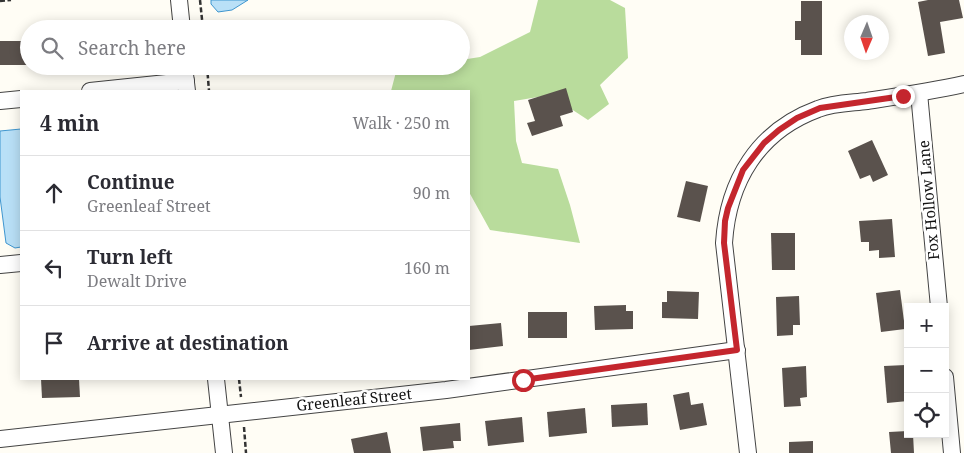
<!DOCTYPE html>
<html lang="en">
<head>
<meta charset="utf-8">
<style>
	:root { --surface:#fff; --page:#f7f7f7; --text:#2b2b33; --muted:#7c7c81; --line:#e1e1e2 }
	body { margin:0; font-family:"Noto Serif",serif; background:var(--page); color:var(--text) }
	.controls { position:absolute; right:15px; bottom:15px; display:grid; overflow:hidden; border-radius:0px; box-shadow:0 2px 12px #0003 }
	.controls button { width:45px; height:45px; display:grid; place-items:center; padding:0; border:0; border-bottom:1px solid var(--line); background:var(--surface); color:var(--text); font:25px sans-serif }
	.compass { position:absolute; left:844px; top:15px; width:45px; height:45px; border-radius:50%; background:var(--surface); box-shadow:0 2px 12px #0003; rotate:182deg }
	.stop { position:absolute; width:15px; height:15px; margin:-11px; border:4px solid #c4262e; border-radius:50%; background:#fff }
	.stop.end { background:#c4262e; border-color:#fff; box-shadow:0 1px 5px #0008 }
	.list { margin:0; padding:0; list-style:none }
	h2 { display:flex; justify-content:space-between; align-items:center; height:65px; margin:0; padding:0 20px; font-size:21px }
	h2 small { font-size:16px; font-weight:400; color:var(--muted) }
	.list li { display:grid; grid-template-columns:32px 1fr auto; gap:15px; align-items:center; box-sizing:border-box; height:75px; padding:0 20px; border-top:1px solid var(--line) }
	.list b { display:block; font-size:19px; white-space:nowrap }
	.list p { margin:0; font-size:16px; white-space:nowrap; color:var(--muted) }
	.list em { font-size:16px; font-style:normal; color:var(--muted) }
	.icon { flex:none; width:28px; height:28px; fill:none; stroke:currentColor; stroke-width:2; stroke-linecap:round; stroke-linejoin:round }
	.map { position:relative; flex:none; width:964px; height:453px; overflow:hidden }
	.search { position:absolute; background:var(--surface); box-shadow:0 2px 12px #0003; left:20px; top:20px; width:450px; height:55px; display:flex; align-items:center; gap:12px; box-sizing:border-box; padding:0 18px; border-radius:28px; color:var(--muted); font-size:19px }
	.panel { position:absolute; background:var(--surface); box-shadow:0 2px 12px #0003; left:20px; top:90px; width:450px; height:290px; border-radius:0px }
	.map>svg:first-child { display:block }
	.forest { fill:#b9dc9c }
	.water { fill:#b9e0f7; stroke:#3f96cf }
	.building { fill:#5a524d }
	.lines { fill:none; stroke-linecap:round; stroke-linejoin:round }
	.street-casing { stroke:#444; stroke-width:18 }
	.path { stroke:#333; stroke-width:2.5; stroke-dasharray:5 2.5; stroke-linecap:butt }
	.street { stroke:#fff; stroke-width:16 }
	.route { stroke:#c4262e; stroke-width:6 }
	.labels { text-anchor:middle; stroke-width:5; stroke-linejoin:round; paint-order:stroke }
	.street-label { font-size:15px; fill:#111; stroke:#fff }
</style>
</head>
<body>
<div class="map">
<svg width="964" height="453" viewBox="0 0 964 453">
	<rect width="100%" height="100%" fill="#fffdf5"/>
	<!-- forest -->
	<polygon class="forest" points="538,0 610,0 625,8 628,58 600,85 609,104 588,120 550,95 514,101 516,141 522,163 558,169 570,205 580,243 490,230 469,192 469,91 391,91 396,72 428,66 461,66 461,60 480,57 530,32"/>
	<!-- water -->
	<g class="water">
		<polygon points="211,0 248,0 232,10 218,12 211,4"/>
		<polygon points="21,129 21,247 15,248 6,243 0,197 0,131"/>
	</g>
	<!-- building -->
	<g class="building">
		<polygon points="928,0 959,0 963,18 940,22 945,53 928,56 918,2"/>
		<polygon points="801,1 822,1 822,55 801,55 801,40 795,40 795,21 801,21"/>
		<rect x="0" y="41" width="28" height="24"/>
		<polygon points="566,88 573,112 560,116 563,126 532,136 527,123 535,121 528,100"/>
		<polygon points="872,140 888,175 873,182 870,175 860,179 848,151"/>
		<polygon points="686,181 708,186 700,222 677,217"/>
		<polygon points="892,219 895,257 879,258 879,250 869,251 869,242 861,242 859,221"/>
		<polygon points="771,233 795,233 795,270 772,270"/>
		<polygon points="900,290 905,329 881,332 876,293"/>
		<polygon points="667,291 699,292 698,319 662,318 662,302 667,302"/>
		<polygon points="799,296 800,325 793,325 793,335 777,336 776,297"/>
		<polygon points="626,305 626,311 633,311 633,329 595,330 594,306"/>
		<rect x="528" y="312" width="39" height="26"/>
		<polygon points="501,323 503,346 469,350 469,326"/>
		<polygon points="906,365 908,401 887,403 884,366"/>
		<polygon points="806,366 807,397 800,398 801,406 784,407 782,368"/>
		<polygon points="41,379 79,379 80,397 42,398"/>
		<polygon points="689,392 691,405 703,403 707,425 680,430 673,395"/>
		<polygon points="647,403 648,425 612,427 611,405"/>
		<polygon points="585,408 587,433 549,437 547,412"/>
		<polygon points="522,417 524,442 488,446 485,421"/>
		<polygon points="460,423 461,441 453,441 454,448 423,451 420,427"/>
		<polygon points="908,431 908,434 913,434 914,453 891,453 889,432"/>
		<polygon points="387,432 391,453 354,453 351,439"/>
		<polygon points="813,441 813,453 789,453 789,442"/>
	</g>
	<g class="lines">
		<!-- street casing -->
		<g class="street-casing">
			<g id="street">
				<polyline points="179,0 182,29"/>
				<polyline points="184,66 187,91"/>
				<polyline points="90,91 186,81"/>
				<polyline points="919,93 939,307"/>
				<polyline points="0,101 21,99"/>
				<polyline points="0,265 21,263"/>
				<polyline points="945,377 952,453"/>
				<polyline points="216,379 224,453"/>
				<polyline points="0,439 446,390 737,350"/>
				<path d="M748 453 724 243C728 181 758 131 818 109 833 103 851 103 867 101 899 96 932 91 964 84"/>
			</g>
		</g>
		<!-- path -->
		<g class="path">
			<polyline points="200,0 203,29"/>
			<polyline points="0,1 11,0"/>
			<polyline points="207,66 209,91"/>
			<polyline points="239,379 241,397"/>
			<polyline points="244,427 246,453"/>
		</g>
		<!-- street -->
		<use href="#street" class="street"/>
	</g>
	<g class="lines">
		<!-- route -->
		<polyline class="route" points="523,380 737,350 724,243 725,221 728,208 743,170 764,143 779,130 797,118 820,108 903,96"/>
	</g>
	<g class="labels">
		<!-- street labels -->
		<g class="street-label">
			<text transform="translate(929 200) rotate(-95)" y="5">Fox Hollow Lane</text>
			<text transform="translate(354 400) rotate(-6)" y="5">Greenleaf Street</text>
		</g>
	</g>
</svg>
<div class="controls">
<button>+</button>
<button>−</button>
<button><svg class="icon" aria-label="locate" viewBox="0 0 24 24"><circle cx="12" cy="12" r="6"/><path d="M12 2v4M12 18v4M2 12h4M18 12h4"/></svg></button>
</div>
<svg class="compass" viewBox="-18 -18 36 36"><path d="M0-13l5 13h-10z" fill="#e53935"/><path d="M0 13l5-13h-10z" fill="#7c7c81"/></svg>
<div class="stop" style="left:523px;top:380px"></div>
<div class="stop end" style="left:903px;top:96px"></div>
<div class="search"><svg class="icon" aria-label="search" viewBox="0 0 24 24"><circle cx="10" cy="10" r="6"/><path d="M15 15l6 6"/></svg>Search here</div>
<section class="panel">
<h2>4 min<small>Walk · 250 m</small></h2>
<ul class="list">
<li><svg class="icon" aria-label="ahead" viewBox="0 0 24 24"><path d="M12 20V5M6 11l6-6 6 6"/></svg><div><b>Continue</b><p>Greenleaf Street</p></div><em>90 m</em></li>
<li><svg class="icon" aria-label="left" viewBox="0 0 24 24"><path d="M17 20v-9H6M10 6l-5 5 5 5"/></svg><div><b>Turn left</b><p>Dewalt Drive</p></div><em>160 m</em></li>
<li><svg class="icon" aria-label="arrive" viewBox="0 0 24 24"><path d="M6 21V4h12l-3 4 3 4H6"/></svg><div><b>Arrive at destination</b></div></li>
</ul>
</section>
</div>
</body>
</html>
